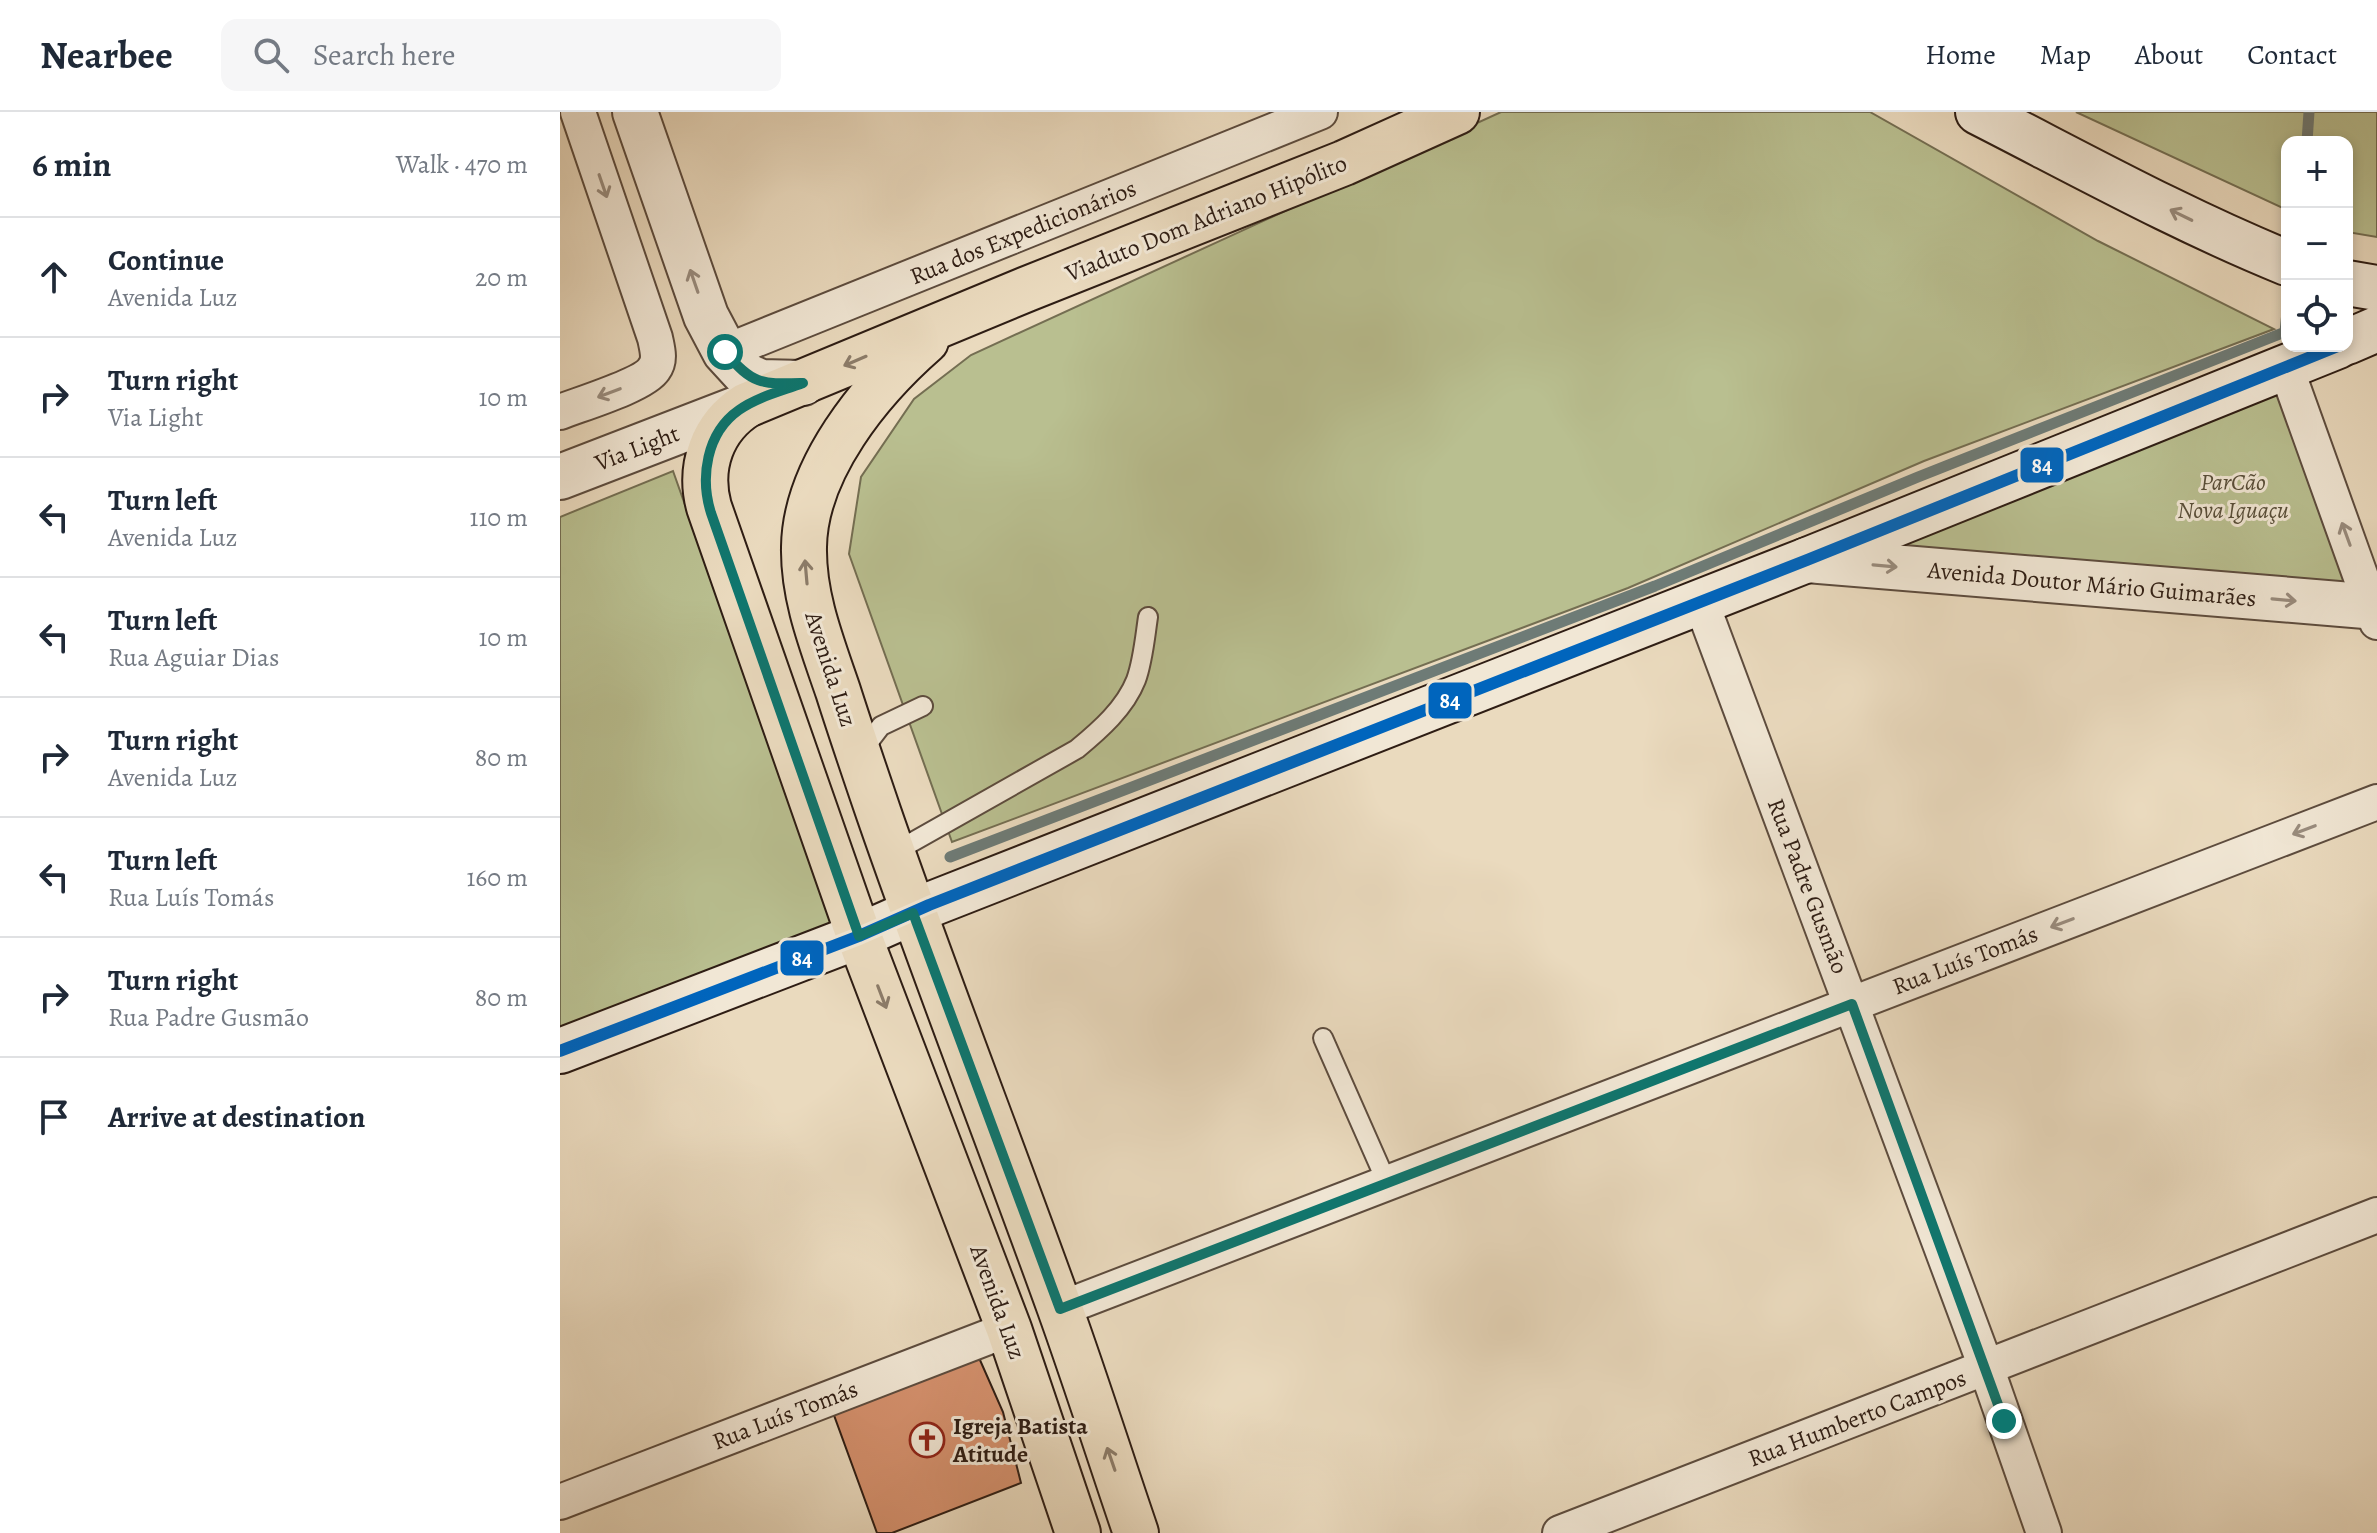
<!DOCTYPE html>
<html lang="en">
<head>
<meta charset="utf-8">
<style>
	:root { --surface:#fff; --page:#f6f6f7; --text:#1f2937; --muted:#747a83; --line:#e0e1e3 }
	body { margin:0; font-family:Alegreya,serif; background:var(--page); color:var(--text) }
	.controls { position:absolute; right:24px; top:24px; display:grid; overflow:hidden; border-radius:16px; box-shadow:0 4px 12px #0003 }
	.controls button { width:72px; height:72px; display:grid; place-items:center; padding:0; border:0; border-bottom:2px solid var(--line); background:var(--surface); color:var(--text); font:40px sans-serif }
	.stop { position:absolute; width:24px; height:24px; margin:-18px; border:6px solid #0f766e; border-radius:50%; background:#fff }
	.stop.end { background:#0f766e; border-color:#fff; box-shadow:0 2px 8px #0008 }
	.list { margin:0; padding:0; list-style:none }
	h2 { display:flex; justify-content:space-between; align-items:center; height:104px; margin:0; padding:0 32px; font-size:34px }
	h2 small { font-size:26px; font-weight:400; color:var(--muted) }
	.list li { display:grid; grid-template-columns:52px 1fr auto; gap:24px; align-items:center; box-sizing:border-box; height:120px; padding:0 32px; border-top:2px solid var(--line) }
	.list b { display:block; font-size:30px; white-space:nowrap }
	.list p { margin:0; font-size:26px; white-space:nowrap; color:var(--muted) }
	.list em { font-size:26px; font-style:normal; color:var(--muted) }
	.icon { flex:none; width:44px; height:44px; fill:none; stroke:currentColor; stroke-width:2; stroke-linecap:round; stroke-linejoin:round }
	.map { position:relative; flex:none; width:1817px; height:1421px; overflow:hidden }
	header { display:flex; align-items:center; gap:48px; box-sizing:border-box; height:112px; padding:0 40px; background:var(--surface); border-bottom:2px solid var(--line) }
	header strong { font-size:38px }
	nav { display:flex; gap:44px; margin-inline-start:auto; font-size:28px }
	.search { width:560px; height:72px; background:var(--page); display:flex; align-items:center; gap:20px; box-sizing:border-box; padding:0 28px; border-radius:16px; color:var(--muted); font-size:30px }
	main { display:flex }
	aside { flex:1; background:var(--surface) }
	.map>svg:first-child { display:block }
	.green { fill:#b9bf90; stroke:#746e52; stroke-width:2 }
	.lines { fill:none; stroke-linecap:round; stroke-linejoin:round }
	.stream { stroke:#6e7b76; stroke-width:11 }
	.building { fill:#d5916e; stroke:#2e1d14; stroke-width:2 }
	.service-casing { stroke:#5d4c3e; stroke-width:22 }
	.minor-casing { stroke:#5d4c3e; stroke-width:38 }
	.tertiary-casing { stroke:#5d4c3e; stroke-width:48 }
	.secondary-casing { stroke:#2e1d14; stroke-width:48 }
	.primary-casing { stroke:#2e1d14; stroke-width:48 }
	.service { stroke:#f1e7d5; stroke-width:18 }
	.minor { stroke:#f1e7d5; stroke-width:34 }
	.tertiary { stroke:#f1e7d5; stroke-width:44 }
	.secondary { stroke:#f1e7d5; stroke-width:44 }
	.primary { stroke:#eadabe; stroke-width:44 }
	.bus-1-casing { stroke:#f1e7d5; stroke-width:18 }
	.bus-1 { stroke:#0065bd; stroke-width:12 }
	.oneway { stroke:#998c7e }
	.oneway2 { stroke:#8c7c69 }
	.route { stroke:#0f766e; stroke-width:10 }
	.labels { text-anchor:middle; stroke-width:6; stroke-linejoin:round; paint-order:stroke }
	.street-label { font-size:24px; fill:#2e1d14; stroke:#f1e7d5 }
	.park-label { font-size:24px; font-style:italic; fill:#584e39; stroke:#f1e7d5 }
	.poi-label { font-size:24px; font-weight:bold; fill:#2e1d14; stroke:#f1e7d5; text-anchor:start }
	.line-badge { stroke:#f1e7d5; stroke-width:3 }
	.badge-label { font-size:22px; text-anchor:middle; font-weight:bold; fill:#fff }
</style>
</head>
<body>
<header>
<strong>Nearbee</strong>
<div class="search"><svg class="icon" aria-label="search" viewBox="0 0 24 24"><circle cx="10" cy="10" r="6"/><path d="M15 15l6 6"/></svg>Search here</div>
<nav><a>Home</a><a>Map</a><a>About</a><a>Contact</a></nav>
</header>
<main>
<aside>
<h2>6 min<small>Walk · 470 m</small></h2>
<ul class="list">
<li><svg class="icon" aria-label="ahead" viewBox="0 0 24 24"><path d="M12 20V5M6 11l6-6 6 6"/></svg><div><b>Continue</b><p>Avenida Luz</p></div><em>20 m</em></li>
<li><svg class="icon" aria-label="right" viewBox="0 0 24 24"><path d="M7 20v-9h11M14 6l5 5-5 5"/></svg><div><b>Turn right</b><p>Via Light</p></div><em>10 m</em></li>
<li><svg class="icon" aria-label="left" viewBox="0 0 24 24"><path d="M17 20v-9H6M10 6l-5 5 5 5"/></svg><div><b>Turn left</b><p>Avenida Luz</p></div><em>110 m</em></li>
<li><svg class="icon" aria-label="left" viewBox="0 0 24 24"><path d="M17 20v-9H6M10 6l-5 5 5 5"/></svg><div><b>Turn left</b><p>Rua Aguiar Dias</p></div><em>10 m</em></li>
<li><svg class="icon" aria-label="right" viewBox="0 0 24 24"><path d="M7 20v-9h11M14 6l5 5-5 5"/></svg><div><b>Turn right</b><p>Avenida Luz</p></div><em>80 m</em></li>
<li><svg class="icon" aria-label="left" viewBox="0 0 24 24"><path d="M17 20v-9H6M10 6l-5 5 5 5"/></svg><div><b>Turn left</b><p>Rua Luís Tomás</p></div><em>160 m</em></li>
<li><svg class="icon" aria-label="right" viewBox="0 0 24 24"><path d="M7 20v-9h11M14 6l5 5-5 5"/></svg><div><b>Turn right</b><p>Rua Padre Gusmão</p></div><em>80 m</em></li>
<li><svg class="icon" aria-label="arrive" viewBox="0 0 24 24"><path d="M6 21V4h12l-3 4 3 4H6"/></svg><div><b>Arrive at destination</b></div></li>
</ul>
</aside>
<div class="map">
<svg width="1817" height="1421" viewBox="0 0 1817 1421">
	<rect width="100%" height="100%" fill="#eadabe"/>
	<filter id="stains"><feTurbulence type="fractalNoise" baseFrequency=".0025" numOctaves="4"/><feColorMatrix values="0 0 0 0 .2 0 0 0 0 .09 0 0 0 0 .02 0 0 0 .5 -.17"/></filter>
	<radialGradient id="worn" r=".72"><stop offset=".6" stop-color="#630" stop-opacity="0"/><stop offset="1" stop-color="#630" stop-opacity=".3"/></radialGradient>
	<!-- green -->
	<g class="green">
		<polygon points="941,0 1310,0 1538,129 1714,217 1364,349 1068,476 392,730 289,442 301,365 354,287 411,243"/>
		<polygon points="1516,0 1817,0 1817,125 1787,120 1787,30 1727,30 1727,98"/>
		<polygon points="1726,273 1798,480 1270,443"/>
		<polygon points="113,359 273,810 0,918 0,405"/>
	</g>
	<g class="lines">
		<!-- stream -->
		<g class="stream">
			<polyline points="1747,30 1749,0"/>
			<polyline points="390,745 1095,474 1358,365 1725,220 1727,200"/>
		</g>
	</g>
	<!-- building -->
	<polygon class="building" points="416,1239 443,1300 461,1371 332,1421 317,1421 271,1295"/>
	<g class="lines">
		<!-- service casing -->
		<g class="service-casing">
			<g id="service">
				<polyline points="301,640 321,614 363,594"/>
				<path d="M333 741 517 637C540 618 565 596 576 568 583 549 585 525 588 505"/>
				<polyline points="763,926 827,1071"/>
			</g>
		</g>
		<!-- minor casing -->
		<g class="minor-casing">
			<g id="minor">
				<polyline points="165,240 760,0"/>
				<polyline points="1726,256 1817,510"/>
				<path d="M0 300C20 292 84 273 94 257 101 248 97 236 95 226L18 0"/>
				<polyline points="1141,490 1426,1255 1484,1421"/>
				<polyline points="500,1197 1817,690"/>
				<polyline points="0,1390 449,1217"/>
				<polyline points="1000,1421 1817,1103"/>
			</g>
		</g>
		<!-- tertiary casing -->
		<g class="tertiary-casing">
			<g id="tertiary">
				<polyline points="75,0 146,204 165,240 187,264 201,270 243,271"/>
				<polyline points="0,365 187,293"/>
				<polyline points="1247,448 1817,495"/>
			</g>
		</g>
		<!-- secondary casing -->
		<g class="secondary-casing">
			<g id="secondary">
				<path d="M1418 0C1520 52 1621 108 1727 151"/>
				<polyline points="1787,171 1817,176"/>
				<polyline points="1787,230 1817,217"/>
				<polyline points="0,939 299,824 369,793 1247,448 1778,234"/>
			</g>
		</g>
		<!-- primary casing -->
		<g class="primary-casing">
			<g id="primary">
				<path d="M366 229C310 278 245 357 244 435 243 485 262 532 278 579 291 620 305 661 319 702 376 867 440 1030 499 1194 526 1269 550 1345 576 1421"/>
				<path d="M518 1421 449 1217 299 824 149 395C138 355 152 315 187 293L467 177 784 51 897 0"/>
			</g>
		</g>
		<!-- service -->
		<use href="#service" class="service"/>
		<!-- minor -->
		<use href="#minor" class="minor"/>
		<!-- tertiary -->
		<use href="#tertiary" class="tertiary"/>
		<!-- secondary -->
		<use href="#secondary" class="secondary"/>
		<!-- primary -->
		<use href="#primary" class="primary"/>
		<!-- bus-1 casing -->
		<g class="bus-1-casing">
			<polyline id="bus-1" points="0,939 299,824 369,793 1247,448 1778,234"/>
		</g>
		<!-- bus-1 -->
		<use href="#bus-1" class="bus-1"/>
	</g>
	<!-- one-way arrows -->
	<defs><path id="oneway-shaft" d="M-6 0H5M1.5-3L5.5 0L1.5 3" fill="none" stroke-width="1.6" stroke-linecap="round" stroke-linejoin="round" transform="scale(2)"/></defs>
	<g class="oneway">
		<use href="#oneway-shaft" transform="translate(43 74) rotate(71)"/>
		<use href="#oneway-shaft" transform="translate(1621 103) rotate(-154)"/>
		<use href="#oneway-shaft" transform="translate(134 169) rotate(-109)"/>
		<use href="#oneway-shaft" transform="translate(49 281) rotate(159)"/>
		<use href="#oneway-shaft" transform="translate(1786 422) rotate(-110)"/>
		<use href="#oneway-shaft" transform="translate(1325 454) rotate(5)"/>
		<use href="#oneway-shaft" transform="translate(1724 488) rotate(5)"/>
		<use href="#oneway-shaft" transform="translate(1744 718) rotate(159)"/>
		<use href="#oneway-shaft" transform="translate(1502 811) rotate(159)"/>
	</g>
	<g class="oneway2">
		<use href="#oneway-shaft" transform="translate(295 249) rotate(157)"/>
		<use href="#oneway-shaft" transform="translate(246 460) rotate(-95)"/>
		<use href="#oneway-shaft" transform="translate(322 885) rotate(69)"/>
		<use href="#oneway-shaft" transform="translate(551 1347) rotate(-109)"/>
	</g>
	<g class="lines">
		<!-- route -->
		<path class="route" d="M165 240C193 273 201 272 243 271 222 279 197 285 179 298 146 321 140 366 151 401L299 824 353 801 500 1197 1292 892 1444 1309"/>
	</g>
	<!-- icons -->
	<defs>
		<g id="church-ring" transform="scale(1.8)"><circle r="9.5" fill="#f1e7d5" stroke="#8f2418" stroke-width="1.5"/><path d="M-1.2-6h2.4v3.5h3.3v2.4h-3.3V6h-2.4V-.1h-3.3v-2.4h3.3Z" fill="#8f2418"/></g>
	</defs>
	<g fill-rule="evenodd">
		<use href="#church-ring" x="367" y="1328"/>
	</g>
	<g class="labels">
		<!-- street labels -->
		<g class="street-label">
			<text transform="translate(646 106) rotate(-22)" y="8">Viaduto Dom Adriano Hipólito</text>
			<text transform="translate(463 120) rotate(-22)" y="8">Rua dos Expedicionários</text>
			<text transform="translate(77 336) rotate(-21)" y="8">Via Light</text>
			<text transform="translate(1532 472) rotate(5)" y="8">Avenida Doutor Mário Guimarães</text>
			<text transform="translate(271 557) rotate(72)" y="8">Avenida Luz</text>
			<text transform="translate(1248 774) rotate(69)" y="8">Rua Padre Gusmão</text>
			<text transform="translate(1405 848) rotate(-21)" y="8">Rua Luís Tomás</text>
			<text transform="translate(438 1190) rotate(70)" y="8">Avenida Luz</text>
			<text transform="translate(225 1303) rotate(-21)" y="8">Rua Luís Tomás</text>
			<text transform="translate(1297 1306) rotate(-21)" y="8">Rua Humberto Campos</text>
		</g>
		<!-- park labels -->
		<g class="park-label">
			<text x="1673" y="378">ParCão<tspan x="1673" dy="28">Nova Iguaçu</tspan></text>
		</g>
		<!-- poi labels -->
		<g class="poi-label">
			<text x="393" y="1322">Igreja Batista<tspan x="393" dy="28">Atitude</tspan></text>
		</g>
	</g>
	<g class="line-badge">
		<rect x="1459" y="334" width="46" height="38" rx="8" fill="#0065bd"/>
		<rect x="867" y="569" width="46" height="39" rx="8" fill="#0065bd"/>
		<rect x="219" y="827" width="46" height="38" rx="8" fill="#0065bd"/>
	</g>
	<g class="badge-label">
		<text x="1482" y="361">84</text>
		<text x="890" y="596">84</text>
		<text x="242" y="854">84</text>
	</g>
	<rect width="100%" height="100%" filter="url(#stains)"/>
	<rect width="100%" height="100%" fill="url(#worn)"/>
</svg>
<div class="controls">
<button>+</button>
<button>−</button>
<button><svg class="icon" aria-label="locate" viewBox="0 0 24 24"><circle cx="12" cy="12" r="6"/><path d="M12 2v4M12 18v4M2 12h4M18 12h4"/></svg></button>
</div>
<div class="stop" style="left:165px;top:240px"></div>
<div class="stop end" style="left:1444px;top:1309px"></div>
</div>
</main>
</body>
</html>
